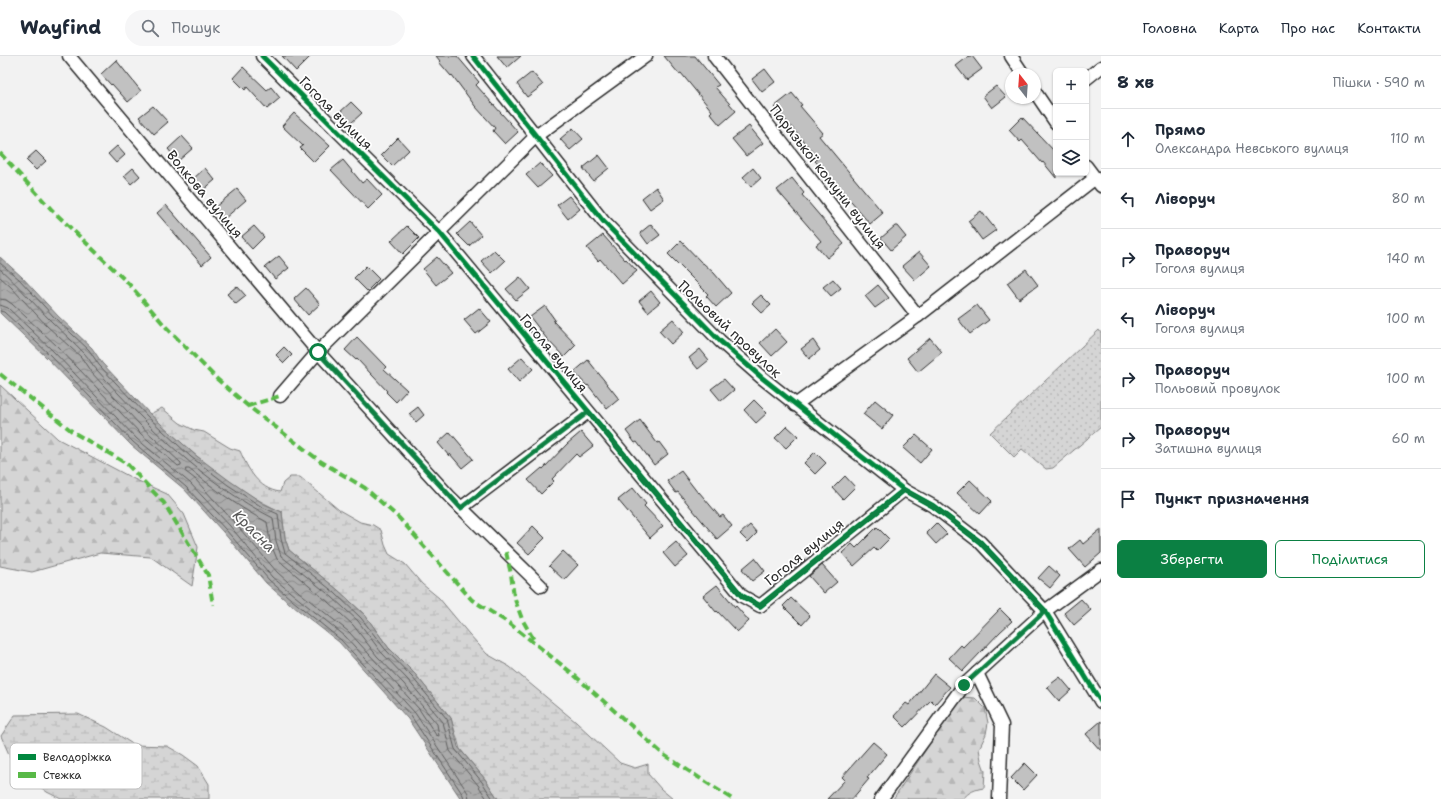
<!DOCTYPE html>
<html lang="uk">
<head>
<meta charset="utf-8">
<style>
	:root { --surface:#fff; --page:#f6f6f7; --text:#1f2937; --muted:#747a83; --line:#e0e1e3; --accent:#0b8043 }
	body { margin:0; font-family:"Shantell Sans",sans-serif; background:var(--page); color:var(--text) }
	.controls { position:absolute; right:12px; top:12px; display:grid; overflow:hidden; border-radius:6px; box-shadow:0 1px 3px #0004 }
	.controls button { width:36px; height:36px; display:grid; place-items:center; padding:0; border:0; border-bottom:1px solid var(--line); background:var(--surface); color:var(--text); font:20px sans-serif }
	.compass { position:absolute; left:1005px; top:12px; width:36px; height:36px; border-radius:50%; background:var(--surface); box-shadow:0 1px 3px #0004; rotate:343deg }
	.stop { position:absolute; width:12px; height:12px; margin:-9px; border:3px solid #0b8043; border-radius:50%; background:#fff }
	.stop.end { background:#0b8043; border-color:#fff; box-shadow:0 1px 4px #0008 }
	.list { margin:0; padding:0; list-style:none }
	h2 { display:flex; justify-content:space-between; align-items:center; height:52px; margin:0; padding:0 16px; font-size:17px }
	h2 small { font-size:13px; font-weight:400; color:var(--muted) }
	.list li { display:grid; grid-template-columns:26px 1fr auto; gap:12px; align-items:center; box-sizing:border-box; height:60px; padding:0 16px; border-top:1px solid var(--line) }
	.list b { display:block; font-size:15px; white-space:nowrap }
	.list p { margin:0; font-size:13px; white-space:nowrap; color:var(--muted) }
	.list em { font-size:13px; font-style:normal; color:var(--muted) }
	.actions { display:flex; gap:8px; padding:12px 16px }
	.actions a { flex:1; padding:9px 0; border:1px solid var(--accent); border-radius:6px; text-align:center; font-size:14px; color:var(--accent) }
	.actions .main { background:var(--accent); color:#fff }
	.icon { flex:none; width:22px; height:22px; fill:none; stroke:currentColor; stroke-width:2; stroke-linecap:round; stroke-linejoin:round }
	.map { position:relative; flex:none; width:1101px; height:743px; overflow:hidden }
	header { display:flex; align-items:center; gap:24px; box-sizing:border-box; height:56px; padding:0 20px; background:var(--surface); border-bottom:1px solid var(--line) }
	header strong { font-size:19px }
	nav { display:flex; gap:22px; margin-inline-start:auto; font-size:14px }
	.search { width:280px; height:36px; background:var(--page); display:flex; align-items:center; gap:10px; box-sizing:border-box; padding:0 14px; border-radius:22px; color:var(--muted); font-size:15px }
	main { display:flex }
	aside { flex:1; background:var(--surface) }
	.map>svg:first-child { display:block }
	.grass { fill:url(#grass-dots); stroke:#808080 }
	.forest { fill:url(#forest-firs); stroke:#808080 }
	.wetland { fill:url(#wetland-marsh); stroke:#808080 }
	.water { fill:url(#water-waves); stroke:#787878 }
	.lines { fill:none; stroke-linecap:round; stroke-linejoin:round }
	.shore { stroke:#5e5e5e; stroke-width:1 }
	.building { fill:#c1c1c1; stroke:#2b2b2b }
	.minor-casing { stroke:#2b2b2b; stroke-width:15 }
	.minor { stroke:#fff; stroke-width:12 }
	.quiet { stroke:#58b947; stroke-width:4; stroke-dasharray:8 4; stroke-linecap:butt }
	.cycleway-casing { stroke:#fff; stroke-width:8 }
	.cycleway { stroke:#00873e; stroke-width:5 }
	.route { stroke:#0b8043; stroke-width:5 }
	.labels { text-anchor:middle; stroke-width:3.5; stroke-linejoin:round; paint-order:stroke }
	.street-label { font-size:14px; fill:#2b2b2b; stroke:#fff }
	.water-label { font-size:15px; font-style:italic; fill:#585858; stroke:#fff }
	.key { fill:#fff; stroke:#bfbfbf; stroke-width:1 }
	.key-label { font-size:11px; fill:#2b2b2b }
</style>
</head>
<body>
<header>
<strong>Wayfind</strong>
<div class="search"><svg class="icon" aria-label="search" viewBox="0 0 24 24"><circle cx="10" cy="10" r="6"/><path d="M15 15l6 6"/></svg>Пошук</div>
<nav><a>Головна</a><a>Карта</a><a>Про нас</a><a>Контакти</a></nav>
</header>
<main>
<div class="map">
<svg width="1101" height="743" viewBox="0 0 1101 743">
	<defs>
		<pattern id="grass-dots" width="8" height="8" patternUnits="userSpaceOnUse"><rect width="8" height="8" fill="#d5d5d5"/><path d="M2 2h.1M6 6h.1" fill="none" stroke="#b7b7b7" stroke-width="1.8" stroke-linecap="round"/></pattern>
		<pattern id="forest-firs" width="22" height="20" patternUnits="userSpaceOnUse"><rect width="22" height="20" fill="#d5d5d5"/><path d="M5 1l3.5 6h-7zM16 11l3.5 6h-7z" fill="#b7b7b7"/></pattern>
		<pattern id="wetland-marsh" width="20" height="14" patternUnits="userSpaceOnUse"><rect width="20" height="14" fill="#d5d5d5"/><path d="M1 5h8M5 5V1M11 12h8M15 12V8" fill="none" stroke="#b7b7b7"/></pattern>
		<pattern id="water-waves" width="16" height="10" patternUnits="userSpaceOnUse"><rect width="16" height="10" fill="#ababab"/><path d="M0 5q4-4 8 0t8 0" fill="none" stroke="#8b8b8b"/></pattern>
	</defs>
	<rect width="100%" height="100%" fill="#f2f2f2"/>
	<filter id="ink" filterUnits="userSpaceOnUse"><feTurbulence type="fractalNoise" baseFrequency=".025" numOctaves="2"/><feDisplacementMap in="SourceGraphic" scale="8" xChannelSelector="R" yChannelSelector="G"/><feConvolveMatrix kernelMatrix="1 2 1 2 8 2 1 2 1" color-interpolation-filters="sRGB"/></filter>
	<g filter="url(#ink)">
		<!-- grass -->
		<polygon class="grass" points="1099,274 1101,277 1101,371 1053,412 1046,413 1022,393 1014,401 990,377"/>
		<!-- forest -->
		<g class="forest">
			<polygon points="0,329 58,383 134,423 167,438 184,458 198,491 192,530 151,501 100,497 32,516 0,510"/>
			<path d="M961 641 975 642 985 652 988 667 986 678 979 693 981 704 985 715 984 732C976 733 968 736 963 743H893Z"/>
		</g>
		<!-- wetland -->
		<g class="wetland">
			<path d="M162 352 180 367 194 374 204 376 230 392 240 395C248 413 258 433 280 436L283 427 290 421H300L339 454 360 466 373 469 381 474 385 489 389 498 405 508 422 528 439 542 469 578 487 598 510 611 576 666 620 707 635 712 648 708V718L661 733 673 743H498L485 723 460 693 451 662 415 618 388 591 365 559 338 534 289 494 285 482 282 456C231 433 190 395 150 358Z"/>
			<polygon points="78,658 106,671 134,689 167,690 183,699 198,710 209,728 209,743 61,743 47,736 15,712 1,680 15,659"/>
		</g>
		<!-- water -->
		<polygon class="water" points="0,201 22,221 58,260 92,292 102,307 150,358 194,398 230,425 264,448 282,456 285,482 289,494 338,534 365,559 388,591 415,618 451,662 458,691 485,723 498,743 461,743 408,663 339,586 289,547 266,527 223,476 184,433 131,389 46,301 0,257"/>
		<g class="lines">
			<!-- shore -->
			<g class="shore">
				<polyline points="0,207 19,223 55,262 89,294 99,309 148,361 191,401 228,429 262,451 278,458 281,483 285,497 335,537 361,562 385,593 412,621 447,663 455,693 482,726 493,743"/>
				<path d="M0 213C19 230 34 248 51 265 62 276 74 286 84 297 89 302 92 309 97 314 148 371 204 427 273 462L276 485 281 500 332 541 358 565 381 596 408 624 443 666 450 695 478 729 487 743"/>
				<polyline points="0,221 11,231 47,270 81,301 91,316 140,369 181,407 181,409 178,410 141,378 57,290 12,248 6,244 0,243"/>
				<polyline points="0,249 8,252 53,295 137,383 190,427 230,470 272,521 295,540 345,580 415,657 468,737 469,743"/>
				<polyline points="0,255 4,256 49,298 133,386 186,431 226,474 269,524 292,544 341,584 411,660 463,739 464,743"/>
				<path d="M186 413H189C214 432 239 452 267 466L270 486 277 503 328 546 353 569 377 600 404 628 437 668 439 680 436 679 419 653 349 576 299 536 277 516 234 466 195 423 186 416Z"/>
			</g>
		</g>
		<!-- building -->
		<g class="building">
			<polygon points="282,0 311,0 296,15"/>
			<polygon points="436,0 457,0 479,26 476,29 518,76 505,88 493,75 495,72 475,50 452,19 451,20 439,6 440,5"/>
			<polygon points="497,0 521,0 507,12"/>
			<polygon points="664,0 695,0 719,29 715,31 736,55 720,69 710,57 712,55 681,17 679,18"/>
			<polygon points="969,0 972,0 982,13 967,24 956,10"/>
			<polygon points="116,4 141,35 128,46 112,28 111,29 101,18"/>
			<polygon points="243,11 267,34 271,31 280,42 267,53 247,31 245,34 233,22"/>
			<polygon points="765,13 775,26 762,36 752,23"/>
			<polygon points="532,16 543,29 527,41 517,28"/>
			<polygon points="996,30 1006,41 992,52 983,40"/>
			<polygon points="792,37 802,49 800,50 823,77 819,80 883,157 870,168 826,117 815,105 818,102 774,51"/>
			<polygon points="351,46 362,57 350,68 339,57"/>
			<polygon points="153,50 168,66 154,78 139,61"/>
			<polygon points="294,57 330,90 314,106 300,92 303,90 282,70"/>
			<polygon points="1022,61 1056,97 1056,122 1043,106 1042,107 1022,84 1020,86 1009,74"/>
			<polygon points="749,70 763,87 746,100 732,83"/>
			<polygon points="573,72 583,83 570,94 560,83"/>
			<polygon points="182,80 193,92 178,105 168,93"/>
			<polygon points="398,82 409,94 392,110 381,99"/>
			<polygon points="117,90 125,99 116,107 108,98"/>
			<polygon points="36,95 46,105 36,114 26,104"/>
			<polygon points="599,99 609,112 593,125 583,112"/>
			<polygon points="343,104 362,127 367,123 382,139 368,153 331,114"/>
			<polygon points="540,107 552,120 538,132 526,119"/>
			<polygon points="133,112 140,120 131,128 124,120"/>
			<polygon points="205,112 215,124 202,135 193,123"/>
			<polygon points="753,112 761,122 751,131 743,121"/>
			<polygon points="792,122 804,137 802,139 844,188 827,202 816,189 821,185 777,134"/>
			<polygon points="656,131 664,143 650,153 642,142"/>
			<polygon points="237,133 246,144 224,163 215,151"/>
			<polygon points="569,140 580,153 568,163 557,149"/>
			<polygon points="166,149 211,201 202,209 157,157"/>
			<polygon points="981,155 996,174 982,184 968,165"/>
			<polygon points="470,166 481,179 469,190 457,178"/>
			<polygon points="651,168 660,179 648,188 640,177"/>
			<polygon points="254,170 264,181 252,193 241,181"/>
			<polygon points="407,170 419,182 403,198 391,185"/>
			<polygon points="895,170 897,170 906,181 891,194 881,182"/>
			<polygon points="603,179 625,204 626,203 637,215 622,228 600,203 598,205 587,192"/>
			<polygon points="681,185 702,207 703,207 714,217 731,237 716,251 706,240 708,238 668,198"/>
			<polygon points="494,194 505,205 492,217 481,205"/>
			<polygon points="919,196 931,210 915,224 902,210"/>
			<polygon points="279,200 289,212 275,223 265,211"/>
			<polygon points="437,201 451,217 436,229 423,213"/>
			<polygon points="366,210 379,223 367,235 354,222"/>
			<polygon points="1026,213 1038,229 1019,243 1007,227"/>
			<polygon points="520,221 530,233 516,244 506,233"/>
			<polygon points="833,223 841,232 831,240 823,231"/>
			<polygon points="878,229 889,242 875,252 865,240"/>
			<polygon points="237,230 246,240 236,248 227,238"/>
			<polygon points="306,232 320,248 308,259 294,243"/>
			<polygon points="651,235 660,246 648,256 639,245"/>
			<polygon points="761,239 771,249 762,257 752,247"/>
			<polygon points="977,249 989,264 970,278 958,263"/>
			<polygon points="545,250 555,264 553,265 576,289 564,301 547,283 530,261"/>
			<polygon points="479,252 491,266 476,278 464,264"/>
			<polygon points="673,263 684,276 671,288 659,275"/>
			<polygon points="775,273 787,286 772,300 760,287"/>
			<polygon points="357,281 386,311 384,313 407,334 396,346 386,336 387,335 357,303 356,304 345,294"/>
			<polygon points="930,282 942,296 918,316 907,302"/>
			<polygon points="813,284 820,294 809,303 801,293"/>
			<polygon points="284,291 292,299 284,307 276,299"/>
			<polygon points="700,293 709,304 698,313 689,302"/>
			<polygon points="522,301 533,313 519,326 508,313"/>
			<polygon points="588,304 619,343 607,353 588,329 587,330 574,316"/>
			<polygon points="724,323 734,334 721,345 711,333"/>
			<polygon points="754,344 767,357 756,367 744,354"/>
			<polygon points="875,344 893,359 882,373 863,358"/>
			<polygon points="418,351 424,359 416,366 409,358"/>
			<polygon points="640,364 657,387 659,386 668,398 654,409 637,386 635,387 626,375"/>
			<polygon points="787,370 798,380 786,392 775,382"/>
			<polygon points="450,376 473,403 462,412 450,398 449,400 438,387"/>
			<polygon points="581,376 593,390 579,401 576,398 552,423 554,425 541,438 528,424 542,412 543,413 567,388"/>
			<polygon points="916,379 932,393 920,407 903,392"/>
			<polygon points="815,396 826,407 815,418 804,407"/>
			<polygon points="681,415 698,437 699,436 720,461 723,459 732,470 717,483 678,436 676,437 667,425"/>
			<polygon points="845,420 855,431 843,443 833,432"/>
			<polygon points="970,424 992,445 980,458 957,437"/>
			<polygon points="633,432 646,448 644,450 663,470 650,482 618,444"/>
			<polygon points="936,467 947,478 936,488 926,477"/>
			<polygon points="750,469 757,477 748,486 740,478"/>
			<polygon points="533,470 545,482 529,498 517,487"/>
			<polygon points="877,471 889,483 877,495 874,492 854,510 842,497 852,488 856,492"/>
			<polygon points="1101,473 1101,497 1085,511 1069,493 1080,484 1083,488"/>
			<polygon points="676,486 688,500 675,511 663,497"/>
			<polygon points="563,495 578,509 564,524 549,510"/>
			<polygon points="755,502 765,515 752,525 742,513"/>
			<polygon points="822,509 837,526 824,537 809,520"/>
			<polygon points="1049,510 1060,520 1050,532 1038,522"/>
			<polygon points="717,529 735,551 736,550 749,565 737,576 717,555 716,556 703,540"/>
			<polygon points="791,542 810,560 802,569 783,550"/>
			<polygon points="1081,543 1091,554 1074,569 1064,557"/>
			<polygon points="1000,553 1012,565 1000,576 963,615 949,602 961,589 963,591"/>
			<polygon points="934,618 950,631 935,648 931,644 905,671 894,660 906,647 909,649"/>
			<polygon points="1060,621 1071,634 1059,645 1047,631"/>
			<polygon points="1101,665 1101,695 1086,678"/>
			<polygon points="873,686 887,698 867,722 869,723 852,743 827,743 845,724 842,721"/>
			<polygon points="1025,707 1037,719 1023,734 1011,722"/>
		</g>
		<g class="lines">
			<!-- minor casing -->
			<g class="minor-casing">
				<g id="minor">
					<polyline points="69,0 318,296 449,440 541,530"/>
					<polyline points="262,0 440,177 742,540 760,550 904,434"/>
					<polyline points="473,0 603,165 720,285 761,321 904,434 933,450 980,486 1045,555 1101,646"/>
					<polyline points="714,0 918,260"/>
					<polyline points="1011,0 1023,18"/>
					<polyline points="1086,23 1101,11"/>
					<polyline points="1035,36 1056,67"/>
					<polyline points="1086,110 1101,130"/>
					<polyline points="280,340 318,296 536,80 646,0"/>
					<polyline points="795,349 918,260 1094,123"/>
					<polyline points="461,452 588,356"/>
					<polyline points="977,617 1002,669 999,743"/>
					<polyline points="881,743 964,629 1045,555 1101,514"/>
				</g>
			</g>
			<!-- minor -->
			<use href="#minor" class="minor"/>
			<!-- quiet -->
			<g class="quiet">
				<polyline points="0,97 52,154 129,228 166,271 217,323 248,350 320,405 365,432 399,462 472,544 509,567 573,618 664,699 732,743"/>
				<polyline points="0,318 73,376 127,408 164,447 208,519 213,549"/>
				<polyline points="248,350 280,340"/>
				<polyline points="506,496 511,518 514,541 522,563 534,584"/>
			</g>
			<!-- cycleway casing -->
			<g class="cycleway-casing">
				<g id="cycleway">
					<polyline points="262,0 440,177 742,540 760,550 904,434"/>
					<polyline points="473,0 603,165 720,285 761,321 904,434 933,450 980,486 1045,555 1101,646"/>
				</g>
			</g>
			<!-- cycleway -->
			<use href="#cycleway" class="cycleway"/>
		</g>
	</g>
	<g class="lines" filter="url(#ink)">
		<!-- route -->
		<polyline class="route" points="318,296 461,452 588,356 742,540 760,550 904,434 933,450 980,486 1045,555 964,629"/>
	</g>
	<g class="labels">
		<!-- street labels -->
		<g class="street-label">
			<text transform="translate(336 57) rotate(45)" y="5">Гоголя вулиця</text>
			<text transform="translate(828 121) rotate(52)" y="5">Паризької комуни вулиця</text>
			<text transform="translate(205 138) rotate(50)" y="5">Волкова вулиця</text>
			<text transform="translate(730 273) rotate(43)" y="5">Польовий провулок</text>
			<text transform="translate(554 297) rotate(50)" y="5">Гоголя вулиця</text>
			<text transform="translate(804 496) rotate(-39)" y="5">Гоголя вулиця</text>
		</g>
		<!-- water labels -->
		<g class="water-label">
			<text transform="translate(254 475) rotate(45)" y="5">Красна</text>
		</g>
	</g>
	<!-- legend -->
	<rect x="10" y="687" width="132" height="46" rx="6" class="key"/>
	<rect x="18" y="698" width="18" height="6" fill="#00873e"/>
	<rect x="18" y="716" width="18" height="6" fill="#58b947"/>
	<g class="key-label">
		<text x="43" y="705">Велодоріжка</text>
		<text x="43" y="723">Стежка</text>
	</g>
</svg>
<div class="controls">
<button>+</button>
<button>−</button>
<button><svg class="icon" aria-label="layers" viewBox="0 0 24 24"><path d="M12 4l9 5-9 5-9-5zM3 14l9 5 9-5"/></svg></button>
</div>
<svg class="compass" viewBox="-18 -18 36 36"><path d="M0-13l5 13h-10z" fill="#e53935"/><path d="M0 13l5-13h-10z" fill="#747a83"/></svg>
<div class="stop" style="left:318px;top:296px"></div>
<div class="stop end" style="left:964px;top:629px"></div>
</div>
<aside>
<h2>8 хв<small>Пішки · 590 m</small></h2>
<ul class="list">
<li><svg class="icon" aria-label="ahead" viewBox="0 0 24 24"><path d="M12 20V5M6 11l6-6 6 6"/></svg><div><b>Прямо</b><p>Олександра Невського вулиця</p></div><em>110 m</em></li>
<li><svg class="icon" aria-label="left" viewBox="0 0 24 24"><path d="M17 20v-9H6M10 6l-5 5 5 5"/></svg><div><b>Ліворуч</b></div><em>80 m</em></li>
<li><svg class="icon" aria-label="right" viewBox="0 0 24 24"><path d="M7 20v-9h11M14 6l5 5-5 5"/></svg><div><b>Праворуч</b><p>Гоголя вулиця</p></div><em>140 m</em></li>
<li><svg class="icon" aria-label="left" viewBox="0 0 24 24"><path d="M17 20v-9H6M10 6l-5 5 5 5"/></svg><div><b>Ліворуч</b><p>Гоголя вулиця</p></div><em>100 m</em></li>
<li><svg class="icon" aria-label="right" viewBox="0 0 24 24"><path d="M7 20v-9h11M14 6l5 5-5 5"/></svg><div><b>Праворуч</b><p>Польовий провулок</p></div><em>100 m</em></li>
<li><svg class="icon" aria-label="right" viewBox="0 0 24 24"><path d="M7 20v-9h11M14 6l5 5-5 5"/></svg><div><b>Праворуч</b><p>Затишна вулиця</p></div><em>60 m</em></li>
<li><svg class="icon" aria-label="arrive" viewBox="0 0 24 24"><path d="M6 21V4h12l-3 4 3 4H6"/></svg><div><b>Пункт призначення</b></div></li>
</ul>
<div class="actions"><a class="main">Зберегти</a><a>Поділитися</a></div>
</aside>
</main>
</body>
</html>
